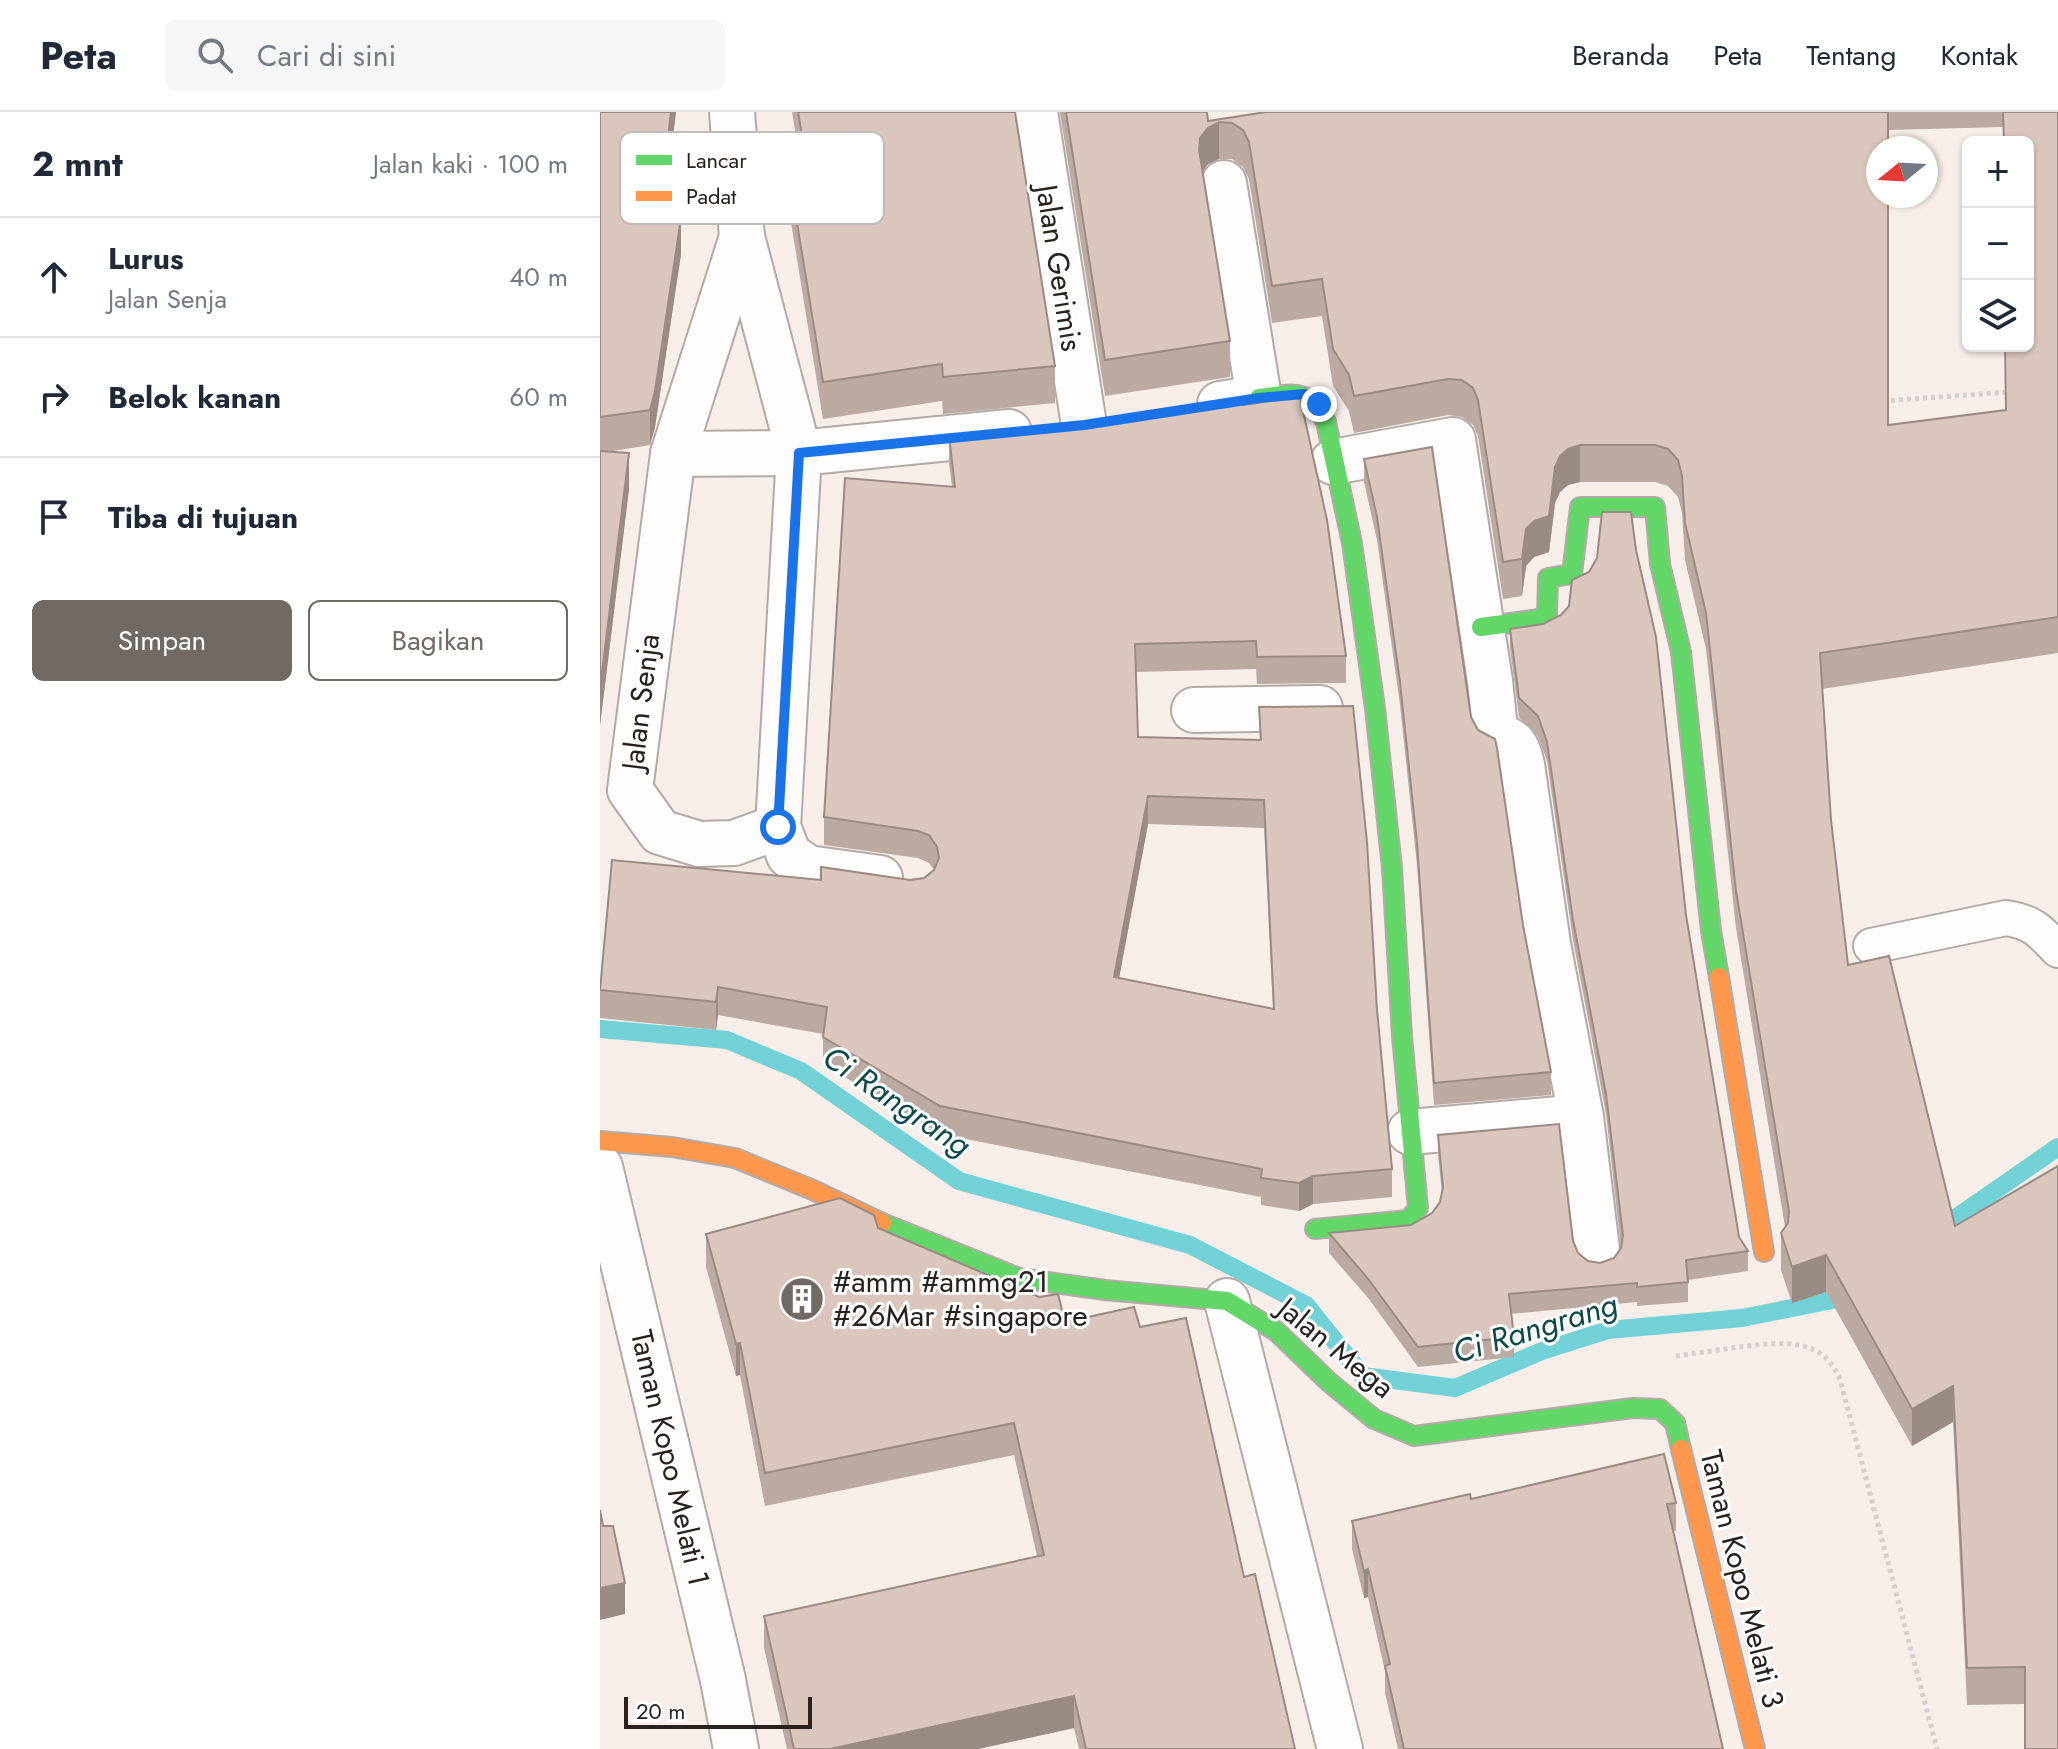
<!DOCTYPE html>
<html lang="id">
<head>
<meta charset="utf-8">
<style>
	:root { --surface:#fff; --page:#f6f6f7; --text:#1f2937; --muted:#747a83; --line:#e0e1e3; --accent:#706964 }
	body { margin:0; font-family:Jost,sans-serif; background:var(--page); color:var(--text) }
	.controls { position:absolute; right:24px; top:24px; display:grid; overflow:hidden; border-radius:12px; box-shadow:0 2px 6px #0004 }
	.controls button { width:72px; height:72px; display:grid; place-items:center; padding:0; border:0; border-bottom:2px solid var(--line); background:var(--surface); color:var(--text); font:40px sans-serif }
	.compass { position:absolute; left:1266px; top:24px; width:72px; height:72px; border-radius:50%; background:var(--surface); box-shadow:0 2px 6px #0004; rotate:252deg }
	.scale { position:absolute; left:24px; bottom:20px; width:188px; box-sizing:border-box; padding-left:8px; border:4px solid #28211d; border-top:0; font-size:22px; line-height:28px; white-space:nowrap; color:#28211d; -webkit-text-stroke:6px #fff; paint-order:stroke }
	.stop { position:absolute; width:24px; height:24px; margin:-18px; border:6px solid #1a73e8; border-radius:50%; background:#fff }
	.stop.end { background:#1a73e8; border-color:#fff; box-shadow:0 2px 8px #0008 }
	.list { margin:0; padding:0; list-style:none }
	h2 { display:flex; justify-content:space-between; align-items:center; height:104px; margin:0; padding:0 32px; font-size:34px }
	h2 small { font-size:26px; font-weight:400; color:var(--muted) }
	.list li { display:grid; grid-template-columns:52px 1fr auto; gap:24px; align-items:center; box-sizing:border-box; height:120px; padding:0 32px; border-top:2px solid var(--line) }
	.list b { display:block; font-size:30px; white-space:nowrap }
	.list p { margin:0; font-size:26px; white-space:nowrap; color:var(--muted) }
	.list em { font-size:26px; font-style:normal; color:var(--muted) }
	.actions { display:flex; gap:16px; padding:24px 32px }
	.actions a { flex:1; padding:18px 0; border:2px solid var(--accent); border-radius:12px; text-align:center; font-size:28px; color:var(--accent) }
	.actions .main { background:var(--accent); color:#fff }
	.icon { flex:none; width:44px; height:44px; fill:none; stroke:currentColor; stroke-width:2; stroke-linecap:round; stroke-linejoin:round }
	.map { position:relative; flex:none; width:1458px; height:1637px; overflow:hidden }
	header { display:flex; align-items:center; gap:48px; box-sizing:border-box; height:112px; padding:0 40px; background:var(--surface); border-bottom:2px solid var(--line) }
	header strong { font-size:38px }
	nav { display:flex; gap:44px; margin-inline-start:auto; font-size:28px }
	.search { width:560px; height:72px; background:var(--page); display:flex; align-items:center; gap:20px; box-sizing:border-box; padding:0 28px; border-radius:12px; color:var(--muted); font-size:30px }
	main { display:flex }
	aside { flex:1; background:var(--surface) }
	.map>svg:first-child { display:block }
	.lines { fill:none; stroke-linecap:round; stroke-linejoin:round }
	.stream { stroke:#72d1d7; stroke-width:18 }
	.lane-casing { stroke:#b2aaa6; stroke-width:38 }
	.street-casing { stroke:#b2aaa6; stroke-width:48 }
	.fast-casing { stroke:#b2aaa6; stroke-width:22 }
	.slow-casing { stroke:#b2aaa6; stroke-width:22 }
	.path { stroke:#d3d0cf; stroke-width:5; stroke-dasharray:4 4; stroke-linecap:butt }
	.lane { stroke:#fefcfc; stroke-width:34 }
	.street { stroke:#fefcfc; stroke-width:44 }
	.fast { stroke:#63d668; stroke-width:18 }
	.slow { stroke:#ff974d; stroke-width:18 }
	.wall { fill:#bbaaa2; fill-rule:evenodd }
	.shaded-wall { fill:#998b84 }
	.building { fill:#dac6bc; stroke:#998b84; stroke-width:2; fill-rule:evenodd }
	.route { stroke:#1a73e8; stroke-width:10 }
	.labels { text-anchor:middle; stroke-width:6; stroke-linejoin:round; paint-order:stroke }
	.street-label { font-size:30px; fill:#28211d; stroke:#fff }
	.poi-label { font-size:30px; fill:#28211d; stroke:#fff; text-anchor:start }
	.water-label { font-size:32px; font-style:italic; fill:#0c494d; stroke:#fff }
	.key { fill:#fff; stroke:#bebcbb; stroke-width:2 }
	.key-label { font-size:22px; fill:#28211d }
</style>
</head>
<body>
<header>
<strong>Peta</strong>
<div class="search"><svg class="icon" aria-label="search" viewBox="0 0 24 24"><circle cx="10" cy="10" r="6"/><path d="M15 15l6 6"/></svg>Cari di sini</div>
<nav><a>Beranda</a><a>Peta</a><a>Tentang</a><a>Kontak</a></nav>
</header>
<main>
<aside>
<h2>2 mnt<small>Jalan kaki · 100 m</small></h2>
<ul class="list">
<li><svg class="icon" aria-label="ahead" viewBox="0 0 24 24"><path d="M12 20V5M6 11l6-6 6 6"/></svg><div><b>Lurus</b><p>Jalan Senja</p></div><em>40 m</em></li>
<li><svg class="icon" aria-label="right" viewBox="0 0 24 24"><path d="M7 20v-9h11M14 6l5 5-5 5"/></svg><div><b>Belok kanan</b></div><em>60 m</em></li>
<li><svg class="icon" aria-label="arrive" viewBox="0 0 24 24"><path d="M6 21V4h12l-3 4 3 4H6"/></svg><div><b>Tiba di tujuan</b></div></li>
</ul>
<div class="actions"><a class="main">Simpan</a><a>Bagikan</a></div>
</aside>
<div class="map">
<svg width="1458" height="1637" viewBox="0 0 1458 1637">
	<rect width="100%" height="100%" fill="#f7eee9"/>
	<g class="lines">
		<!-- stream -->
		<g class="stream">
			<polyline points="0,917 127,928 201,959 359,1069 590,1133 706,1193 763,1264 855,1276 942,1239 1008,1218 1142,1206 1237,1187 1250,1178"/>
			<polyline points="1334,1121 1458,1035"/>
		</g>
		<!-- lane casing -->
		<g class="lane-casing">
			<path id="lane" d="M1271 834 1406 806C1433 810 1440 819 1458 838"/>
		</g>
		<!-- street casing -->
		<g class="street-casing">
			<g id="street">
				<polyline points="132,0 142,125 199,341 178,715 189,743 208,756 280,766"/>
				<polyline points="435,0 484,313"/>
				<polyline points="142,125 73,342 30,678 60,720 99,732 134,731 178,715"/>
				<polyline points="620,292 659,286 624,71"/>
				<polyline points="73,342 199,341 409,320"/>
				<path d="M733 350 853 328 890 569 895 617 896 623C915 628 918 635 922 653L948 832 981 1005 998 1146"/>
				<polyline points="594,598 720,596"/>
				<polyline points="810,1020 981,1005"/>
				<polyline points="0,1055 123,1568 136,1637"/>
				<polyline points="627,1189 740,1637"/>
			</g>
		</g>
		<!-- fast casing -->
		<g class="fast-casing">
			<g id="fast">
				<path d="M659 286C692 282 710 275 726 310L752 431 775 596 792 756 802 924 818 1096 809 1108 715 1117"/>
				<polyline points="881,515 939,507 947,502 948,466 972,462 980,395 1055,395 1060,452 1081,540 1111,819 1119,865"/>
				<polyline points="282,1111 419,1166 505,1178 627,1189 676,1219 729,1270 774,1307 814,1324 1033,1296 1060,1297 1075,1311 1081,1337"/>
			</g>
		</g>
		<!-- slow casing -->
		<g class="slow-casing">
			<g id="slow">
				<polyline points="1119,865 1164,1140"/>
				<polyline points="0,1029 72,1035 135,1046 213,1078 282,1111"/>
				<polyline points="1081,1337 1155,1637"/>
			</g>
		</g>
		<!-- path -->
		<g class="path">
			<polyline points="1283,289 1409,280"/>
			<path d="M1076 1244C1097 1241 1118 1238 1139 1235 1180 1230 1225 1223 1241 1271L1337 1637"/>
		</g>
		<!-- lane -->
		<use href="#lane" class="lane"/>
		<!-- street -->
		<use href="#street" class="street"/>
		<!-- fast -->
		<use href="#fast" class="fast"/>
		<!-- slow -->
		<use href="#slow" class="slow"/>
	</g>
	<!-- wall -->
	<g class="wall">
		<polygon points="0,0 76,0 63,104 81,142 55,315 50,333 7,340 29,377 0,613"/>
		<polygon points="192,0 415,0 455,254 455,291 343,302 342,289 223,307 190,104 190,68 203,66"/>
		<path d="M460 0H607L608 9 666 0H1458V541L1222 577 1231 708 1248 853 1355 1114 1458 1054 1425 1592 1367 1593 1353 1310 1312 1334 1226 1180 1192 1191 1181 1158V1121L1185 1115 1136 816 1106 537 1085 448 1082 401 1078 385 1068 374 1055 370H980L968 373 960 380 955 391 949 440 934 445 926 454 922 484 903 487 878 324 873 313 862 305 848 303 754 321 749 299 733 274 722 204 672 211 649 67 643 55 632 47H619L608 52 603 59 630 229V265L505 284ZM1403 15 1406 298 1288 313V18Z"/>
		<path d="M642 293 746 544V571L657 572 656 557 536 560 538 625 660 628 659 595 777 898 792 1057V1085L713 1092 699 1099 661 1093V1085L340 1022 223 952V922L118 903 116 918 0 906V874L221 768H310L324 766 334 758 329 751 318 746 224 733V705L352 374 349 351V324ZM548 712 664 716 673 897 519 866Z"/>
		<polygon points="764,347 871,605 923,813 951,960 951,983 834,993 817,753 800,593 777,428 764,370"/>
		<polygon points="1036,438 1086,803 1139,1125 1148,1139 1148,1159 1088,1168 1088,1190 1037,1194 1037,1190 911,1202 914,1225 914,1245 818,1255 769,1187 729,1141 729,1121 811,1113 832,1101 840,1090 842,1081 838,1043 838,1023 973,1129 978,1141 988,1149 1000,1151 1014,1146 1021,1136 1006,1002 973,828 947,649 938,624 919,605 910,536 910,517 943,512 961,503"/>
		<polygon points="278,1116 465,1210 540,1215 644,1465 695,1637 479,1637 474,1616 378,1637 187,1637 164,1536 164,1504 437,1444 414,1343 165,1394 140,1263 136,1264 106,1155 106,1122"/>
		<polygon points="871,1387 1076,1391 1076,1419 1073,1419 1123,1637 798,1637 785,1581 785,1559 768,1485 764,1486 752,1437 752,1409"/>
	</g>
	<!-- shaded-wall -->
	<g class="shaded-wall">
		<polygon points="71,0 76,0 59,139 59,103"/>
		<polygon points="619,10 619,47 608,52 600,63 599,38 600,26 608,16"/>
		<polygon points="81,106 81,142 55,315 50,333 50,298"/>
		<polygon points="980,333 980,370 968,373 960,380 955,391 949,440 934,445 926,454 922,484 922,447 926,417 960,344 968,337"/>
		<polygon points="29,341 29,377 0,613 0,577"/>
		<polygon points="548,684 548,712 514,893 514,865"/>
		<polygon points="118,875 118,903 116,918 116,890"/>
		<polygon points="713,1064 713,1092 699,1099 699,1071"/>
		<polygon points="1226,1143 1226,1180 1192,1191 1192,1155"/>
		<polygon points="140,1231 140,1263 136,1264 136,1232"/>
		<polygon points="1353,1274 1353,1310 1312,1334 1312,1297"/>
		<polygon points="768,1457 768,1485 764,1486 764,1459"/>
		<polygon points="25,1471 25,1502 0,1508 0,1476"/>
		<polygon points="474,1584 474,1616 378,1637 230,1637"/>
	</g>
	<!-- building -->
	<g class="building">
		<polygon points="0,0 71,0 59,103 81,106 55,279 50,298 0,305"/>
		<polygon points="198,0 415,0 455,254 343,265 342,252 223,270 190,68 209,65"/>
		<polygon points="466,0 607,0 608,9 666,0 1288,0 1288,36 1278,36 1278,84 1288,84 1288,313 1406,298 1405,234 1428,234 1428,30 1404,30 1403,0 1458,0 1458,505 1220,541 1231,708 1248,853 1289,844 1355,1114 1458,1054 1458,1637 1425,1637 1425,1555 1367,1556 1353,1274 1312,1297 1226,1143 1192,1155 1181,1121 1188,1111 1189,1099 1136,779 1106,501 1085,411 1082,364 1078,348 1068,337 1055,333 980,333 968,337 960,344 955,355 949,404 934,409 926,417 922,447 903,450 878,288 873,276 862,268 848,267 754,284 749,263 733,237 722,167 672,174 649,30 643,18 632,11 619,10 608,16 600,26 599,38 630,229 505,248"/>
		<path d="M700 285 727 408 746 544 657 545 656 529 535 532 538 625 661 628 659 595 753 594 767 730 777 898 792 1057 713 1064 699 1071 661 1066 662 1057 340 994 223 925 227 895 118 875 116 890 0 878 12 748 221 768V755L310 768 324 766 334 758 339 746 337 735 329 723 318 719 224 705 245 366 355 375 349 324 487 310 641 286 642 293ZM548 684 664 688 674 897 514 865Z"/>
		<polygon points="832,335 871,605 878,618 895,627 897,636 923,813 951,960 834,971 817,731 800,570 777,405 764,347"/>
		<polygon points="0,339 29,341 0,577"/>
		<polygon points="1002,400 1031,400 1036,438 1056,525 1086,803 1139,1125 1148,1139 1086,1148 1088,1170 1037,1175 1037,1171 909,1182 914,1225 818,1235 769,1168 729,1121 811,1113 832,1101 840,1090 843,1075 838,1023 959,1012 973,1129 978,1141 988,1149 1000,1151 1014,1146 1021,1136 1023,1123 1006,982 973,808 947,630 938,604 919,586 910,517 943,512 961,503 969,494 972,468 989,460 997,446"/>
		<polygon points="240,1086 274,1103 278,1116 439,1185 458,1182 465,1210 534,1195 540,1215 586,1206 644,1465 655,1462 695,1637 486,1637 474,1584 230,1637 194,1637 164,1504 444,1443 414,1311 165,1361 140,1231 136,1232 106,1122"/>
		<polygon points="1064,1342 1076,1391 1067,1392 1123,1637 804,1637 785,1554 790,1552 768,1457 764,1459 752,1409 870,1382 871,1387"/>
		<polygon points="0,1398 3,1414 13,1414 25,1471 0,1476"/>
	</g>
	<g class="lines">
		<!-- route -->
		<polyline class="route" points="178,715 199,341 484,313 659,286 704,282 719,292"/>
	</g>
	<!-- icons -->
	<defs>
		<g id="building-disc" transform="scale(2.3)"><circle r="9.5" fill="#706964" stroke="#fff"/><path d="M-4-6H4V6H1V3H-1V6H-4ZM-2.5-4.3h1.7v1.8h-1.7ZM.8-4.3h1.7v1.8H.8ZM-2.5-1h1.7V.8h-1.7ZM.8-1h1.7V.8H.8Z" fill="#fff"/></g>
	</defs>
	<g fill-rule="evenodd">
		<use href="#building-disc" x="202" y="1187"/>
	</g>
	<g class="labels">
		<!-- street labels -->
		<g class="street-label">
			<text transform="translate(459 156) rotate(81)" y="10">Jalan Gerimis</text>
			<text transform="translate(41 590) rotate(-83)" y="10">Jalan Senja</text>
			<text transform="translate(736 1236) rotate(39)" y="10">Jalan Mega</text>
			<text transform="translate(70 1346) rotate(77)" y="10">Taman Kopo Melati 1</text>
			<text transform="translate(1142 1467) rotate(76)" y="10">Taman Kopo Melati 3</text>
		</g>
		<!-- poi labels -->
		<g class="poi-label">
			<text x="233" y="1180">#amm #ammg21<tspan x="233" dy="34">#26Mar #singapore</tspan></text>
		</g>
		<!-- water labels -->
		<g class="water-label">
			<text transform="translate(297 989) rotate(34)" y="11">Ci Rangrang</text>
			<text transform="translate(935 1216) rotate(-17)" y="11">Ci Rangrang</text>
		</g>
	</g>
	<!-- legend -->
	<rect x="20" y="20" width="264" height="92" rx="12" class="key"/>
	<rect x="36" y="43" width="36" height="10" fill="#63d668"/>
	<rect x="36" y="79" width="36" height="10" fill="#ff974d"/>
	<g class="key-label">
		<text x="86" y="56">Lancar</text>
		<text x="86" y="92">Padat</text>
	</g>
</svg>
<div class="controls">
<button>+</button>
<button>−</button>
<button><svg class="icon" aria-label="layers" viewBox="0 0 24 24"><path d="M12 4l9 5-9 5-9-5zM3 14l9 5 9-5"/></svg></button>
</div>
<svg class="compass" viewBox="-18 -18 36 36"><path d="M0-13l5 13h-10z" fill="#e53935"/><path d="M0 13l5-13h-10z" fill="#747a83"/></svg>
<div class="scale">20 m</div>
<div class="stop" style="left:178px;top:715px"></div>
<div class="stop end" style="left:719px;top:292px"></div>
</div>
</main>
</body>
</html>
